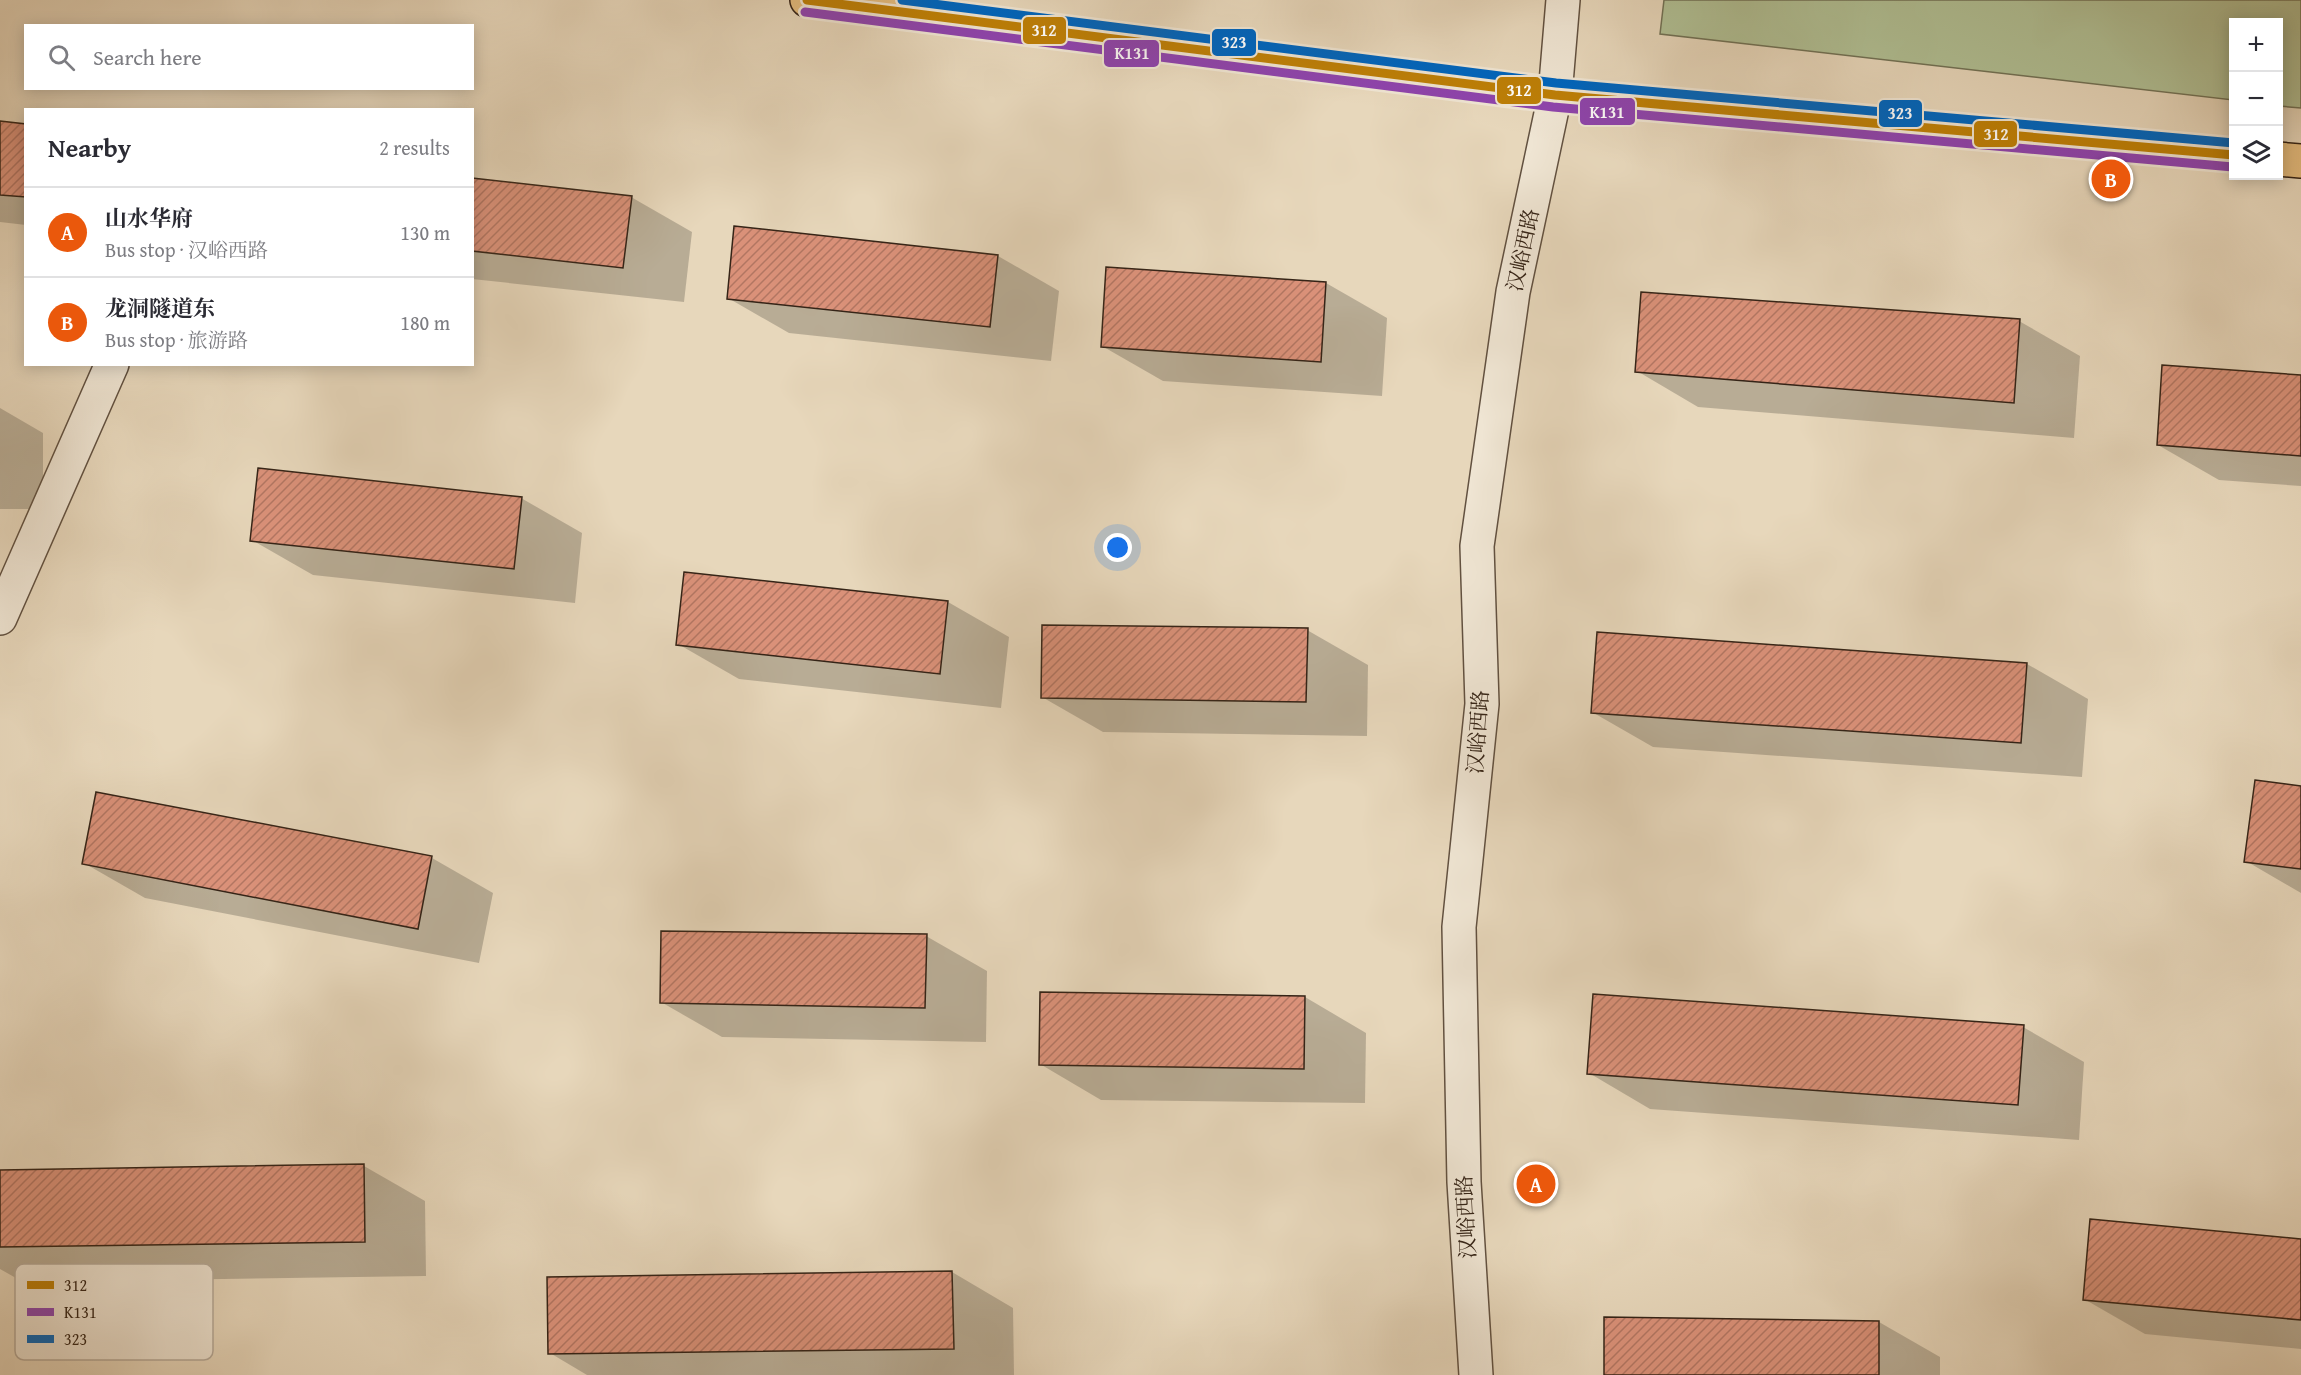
<!DOCTYPE html>
<html lang="en">
<head>
<meta charset="utf-8">
<style>
	:root { --surface:#fff; --page:#f7f7f7; --text:#2b2b33; --muted:#7c7c81; --line:#e1e1e2; --accent:#ea580c }
	body { margin:0; font-family:"Gentium Book Plus","Noto Serif SC",serif; background:var(--page); color:var(--text) }
	.controls { position:absolute; right:18px; top:18px; display:grid; overflow:hidden; border-radius:0px; box-shadow:0 3px 15px #0003 }
	.controls button { width:54px; height:54px; display:grid; place-items:center; padding:0; border:0; border-bottom:2px solid var(--line); background:var(--surface); color:var(--text); font:30px sans-serif }
	.you { position:absolute; left:1118px; top:548px; width:21px; height:21px; margin:-15px; border:4px solid #fff; border-radius:50%; background:#1a73e8; box-shadow:0 0 0 9px #1a73e833 }
	.badge { display:grid; place-items:center; width:39px; height:39px; border-radius:50%; background:var(--accent); color:#fff; font-size:20px; font-weight:700 }
	.pin { position:absolute; translate:-50% -50%; border:3px solid #fff; box-shadow:0 2px 6px #0006 }
	.list { margin:0; padding:0; list-style:none }
	h2 { display:flex; justify-content:space-between; align-items:center; height:78px; margin:0; padding:0 24px; font-size:26px }
	h2 small { font-size:20px; font-weight:400; color:var(--muted) }
	.list li { display:grid; grid-template-columns:39px 1fr auto; gap:18px; align-items:center; box-sizing:border-box; height:90px; padding:0 24px; border-top:2px solid var(--line) }
	.list b { display:block; font-size:22px; white-space:nowrap }
	.list p { margin:0; font-size:20px; white-space:nowrap; color:var(--muted) }
	.list em { font-size:20px; font-style:normal; color:var(--muted) }
	.icon { flex:none; width:33px; height:33px; fill:none; stroke:currentColor; stroke-width:2; stroke-linecap:round; stroke-linejoin:round }
	.map { position:relative; flex:none; width:2301px; height:1375px; overflow:hidden }
	.search { position:absolute; background:var(--surface); box-shadow:0 3px 15px #0003; left:24px; top:24px; width:450px; height:66px; display:flex; align-items:center; gap:15px; box-sizing:border-box; padding:0 21px; border-radius:0px; color:var(--muted); font-size:22px }
	.panel { position:absolute; background:var(--surface); box-shadow:0 3px 15px #0003; left:24px; top:108px; width:450px; height:258px; border-radius:0px }
	.map>svg:first-child { display:block }
	.green { fill:#b0bf94; stroke:#727256; stroke-width:1.5 }
	.shadow { fill:#0003 }
	.building { fill:url(#building-hatch); stroke:#352417; stroke-width:1.5 }
	.lines { fill:none; stroke-linecap:round; stroke-linejoin:round }
	.minor-casing { stroke:#625140; stroke-width:36 }
	.major-casing { stroke:#352417; stroke-width:36 }
	.minor { stroke:#efe5d3; stroke-width:33 }
	.major { stroke:#e4bc7e; stroke-width:33 }
	.bus-1-casing { stroke:#efe5d3; stroke-width:14 }
	.bus-2-casing { stroke:#efe5d3; stroke-width:14 }
	.bus-3-casing { stroke:#efe5d3; stroke-width:14 }
	.bus-1 { stroke:#bd7f07; stroke-width:9 }
	.bus-2 { stroke:#8e44ad; stroke-width:9 }
	.bus-3 { stroke:#0065bd; stroke-width:9 }
	.labels { text-anchor:middle; stroke-width:4.5; stroke-linejoin:round; paint-order:stroke }
	.street-label { font-size:21px; fill:#352417; stroke:#efe5d3 }
	.key { fill:#efe5d3; stroke:#b7ab9b; stroke-width:1.5 }
	.key-label { font-size:16px; fill:#352417 }
	.line-badge { stroke:#efe5d3; stroke-width:2 }
	.badge-label { font-size:16px; text-anchor:middle; font-weight:bold; fill:#fff }
</style>
</head>
<body>
<div class="map">
<svg width="2301" height="1375" viewBox="0 0 2301 1375">
	<defs>
		<pattern id="building-hatch" width="6" height="6" patternUnits="userSpaceOnUse" patternTransform="scale(1.5)"><rect width="6" height="6" fill="#da9179"/><path d="M-1 1l2-2M0 6l6-6M5 7l2-2" fill="none" stroke="#b27662"/></pattern>
	</defs>
	<rect width="100%" height="100%" fill="#e7d7bb"/>
	<filter id="stains"><feTurbulence type="fractalNoise" baseFrequency=".00333" numOctaves="4"/><feColorMatrix values="0 0 0 0 .2 0 0 0 0 .09 0 0 0 0 .02 0 0 0 .5 -.17"/></filter>
	<radialGradient id="worn" r=".72"><stop offset=".6" stop-color="#630" stop-opacity="0"/><stop offset="1" stop-color="#630" stop-opacity=".3"/></radialGradient>
	<!-- green -->
	<polygon class="green" points="1664,0 2301,0 2301,108 2279,106 2278,22 2234,22 2233,100 1660,34"/>
	<!-- shadow -->
	<g class="shadow">
		<polygon points="0,123 26,125 26,225 0,222"/>
		<polygon points="472,180 631,197 692,232 684,302 472,279"/>
		<polygon points="998,256 1059,291 1051,361 789,333 728,298"/>
		<polygon points="1326,283 1387,318 1382,396 1163,381 1102,346"/>
		<polygon points="2019,321 2080,356 2074,438 1698,407 1637,371"/>
		<polygon points="2301,377 2301,486 2219,480 2158,445"/>
		<polygon points="0,408 43,433 43,509 0,509"/>
		<polygon points="521,498 582,533 575,603 313,575 252,540"/>
		<polygon points="948,602 1009,637 1001,708 739,679 678,644"/>
		<polygon points="1307,630 1368,665 1367,736 1103,732 1042,697"/>
		<polygon points="2027,664 2088,699 2082,777 1653,747 1592,712"/>
		<polygon points="2301,787 2301,893 2246,861"/>
		<polygon points="97,793 432,858 493,893 479,963 145,898 84,863"/>
		<polygon points="926,936 987,971 986,1042 722,1037 661,1002"/>
		<polygon points="1305,997 1366,1033 1365,1103 1101,1100 1040,1064"/>
		<polygon points="2023,1027 2084,1062 2079,1140 1650,1109 1589,1073"/>
		<polygon points="364,1166 425,1201 426,1276 23,1282 0,1269 0,1171"/>
		<polygon points="2301,1240 2301,1349 2145,1334 2084,1299"/>
		<polygon points="952,1272 1013,1308 1014,1375 587,1375 550,1353"/>
		<polygon points="1879,1322 1940,1357 1940,1375 1605,1375"/>
	</g>
	<!-- building -->
	<g class="building">
		<polygon points="0,121 26,124 26,197 0,195"/>
		<polygon points="472,178 632,196 623,268 472,251"/>
		<polygon points="734,226 998,255 990,327 727,299"/>
		<polygon points="1106,267 1326,282 1321,362 1101,347"/>
		<polygon points="1641,292 2020,319 2014,403 1635,372"/>
		<polygon points="2162,365 2301,375 2301,456 2157,445"/>
		<polygon points="258,468 522,497 514,569 250,541"/>
		<polygon points="684,572 948,601 940,674 676,645"/>
		<polygon points="1042,625 1308,628 1306,702 1041,698"/>
		<polygon points="1597,632 2027,663 2021,743 1591,713"/>
		<polygon points="2255,780 2301,786 2301,869 2244,862"/>
		<polygon points="96,792 432,856 418,929 82,864"/>
		<polygon points="661,931 927,934 925,1008 660,1003"/>
		<polygon points="1040,992 1305,996 1304,1069 1039,1065"/>
		<polygon points="1593,994 2024,1025 2018,1105 1587,1074"/>
		<polygon points="364,1164 365,1242 0,1247 0,1170"/>
		<polygon points="2090,1219 2301,1239 2301,1320 2083,1300"/>
		<polygon points="952,1271 954,1349 548,1354 547,1277"/>
		<polygon points="1604,1317 1879,1321 1879,1375 1604,1375"/>
	</g>
	<g class="lines">
		<!-- minor casing -->
		<g class="minor-casing">
			<g id="minor">
				<polyline points="0,618 112,364"/>
				<polyline points="1476,1375 1464,1182 1459,927 1482,704 1477,546 1513,292 1555,95 1563,0"/>
			</g>
		</g>
		<!-- major casing -->
		<g class="major-casing">
			<g id="major">
				<polyline points="807,0 1555,95 2234,155"/>
				<polyline points="2278,159 2301,161"/>
			</g>
		</g>
		<!-- minor -->
		<use href="#minor" class="minor"/>
		<!-- major -->
		<use href="#major" class="major"/>
		<!-- bus-1 casing -->
		<g class="bus-1-casing">
			<polyline id="bus-1" points="807,0 1555,95 2234,155"/>
		</g>
		<!-- bus-2 casing -->
		<g class="bus-2-casing">
			<polyline id="bus-2" points="805,12 1553,107 2233,167"/>
		</g>
		<!-- bus-3 casing -->
		<g class="bus-3-casing">
			<polyline id="bus-3" points="902,0 1556,83 2234,143"/>
		</g>
		<!-- bus-1 -->
		<use href="#bus-1" class="bus-1"/>
		<!-- bus-2 -->
		<use href="#bus-2" class="bus-2"/>
		<!-- bus-3 -->
		<use href="#bus-3" class="bus-3"/>
	</g>
	<g class="labels">
		<!-- street labels -->
		<g class="street-label">
			<text transform="translate(1523 250) rotate(-78)" y="7">汉峪西路</text>
			<text transform="translate(1478 732) rotate(-86)" y="7">汉峪西路</text>
			<text transform="translate(1466 1217) rotate(-93)" y="7">汉峪西路</text>
		</g>
	</g>
	<!-- legend -->
	<rect x="15" y="1264" width="198" height="96" rx="9" class="key"/>
	<rect x="27" y="1281" width="27" height="8" fill="#bd7f07"/>
	<rect x="27" y="1308" width="27" height="8" fill="#8e44ad"/>
	<rect x="27" y="1335" width="27" height="8" fill="#0065bd"/>
	<g class="key-label">
		<text x="64" y="1291">312</text>
		<text x="64" y="1318">K131</text>
		<text x="64" y="1345">323</text>
	</g>
	<g class="line-badge">
		<rect x="1022" y="16" width="45" height="29" rx="6" fill="#bd7f07"/>
		<rect x="1211" y="28" width="46" height="29" rx="6" fill="#0065bd"/>
		<rect x="1103" y="39" width="57" height="29" rx="6" fill="#8e44ad"/>
		<rect x="1496" y="76" width="46" height="29" rx="6" fill="#bd7f07"/>
		<rect x="1579" y="97" width="57" height="29" rx="6" fill="#8e44ad"/>
		<rect x="1878" y="99" width="45" height="29" rx="6" fill="#0065bd"/>
		<rect x="1973" y="120" width="45" height="28" rx="6" fill="#bd7f07"/>
	</g>
	<g class="badge-label">
		<text x="1044" y="36">312</text>
		<text x="1234" y="48">323</text>
		<text x="1132" y="59">K131</text>
		<text x="1519" y="96">312</text>
		<text x="1607" y="118">K131</text>
		<text x="1900" y="119">323</text>
		<text x="1996" y="140">312</text>
	</g>
	<rect width="100%" height="100%" filter="url(#stains)"/>
	<rect width="100%" height="100%" fill="url(#worn)"/>
</svg>
<div class="controls">
<button>+</button>
<button>−</button>
<button><svg class="icon" aria-label="layers" viewBox="0 0 24 24"><path d="M12 4l9 5-9 5-9-5zM3 14l9 5 9-5"/></svg></button>
</div>
<div class="you"></div>
<div class="pin badge" style="left:1536px;top:1184px">A</div>
<div class="pin badge" style="left:2111px;top:179px">B</div>
<div class="search"><svg class="icon" aria-label="search" viewBox="0 0 24 24"><circle cx="10" cy="10" r="6"/><path d="M15 15l6 6"/></svg>Search here</div>
<section class="panel">
<h2>Nearby<small>2 results</small></h2>
<ul class="list">
<li><span class="badge">A</span><div><b>山水华府</b><p>Bus stop · 汉峪西路</p></div><em>130 m</em></li>
<li><span class="badge">B</span><div><b>龙洞隧道东</b><p>Bus stop · 旅游路</p></div><em>180 m</em></li>
</ul>
</section>
</div>
</body>
</html>
